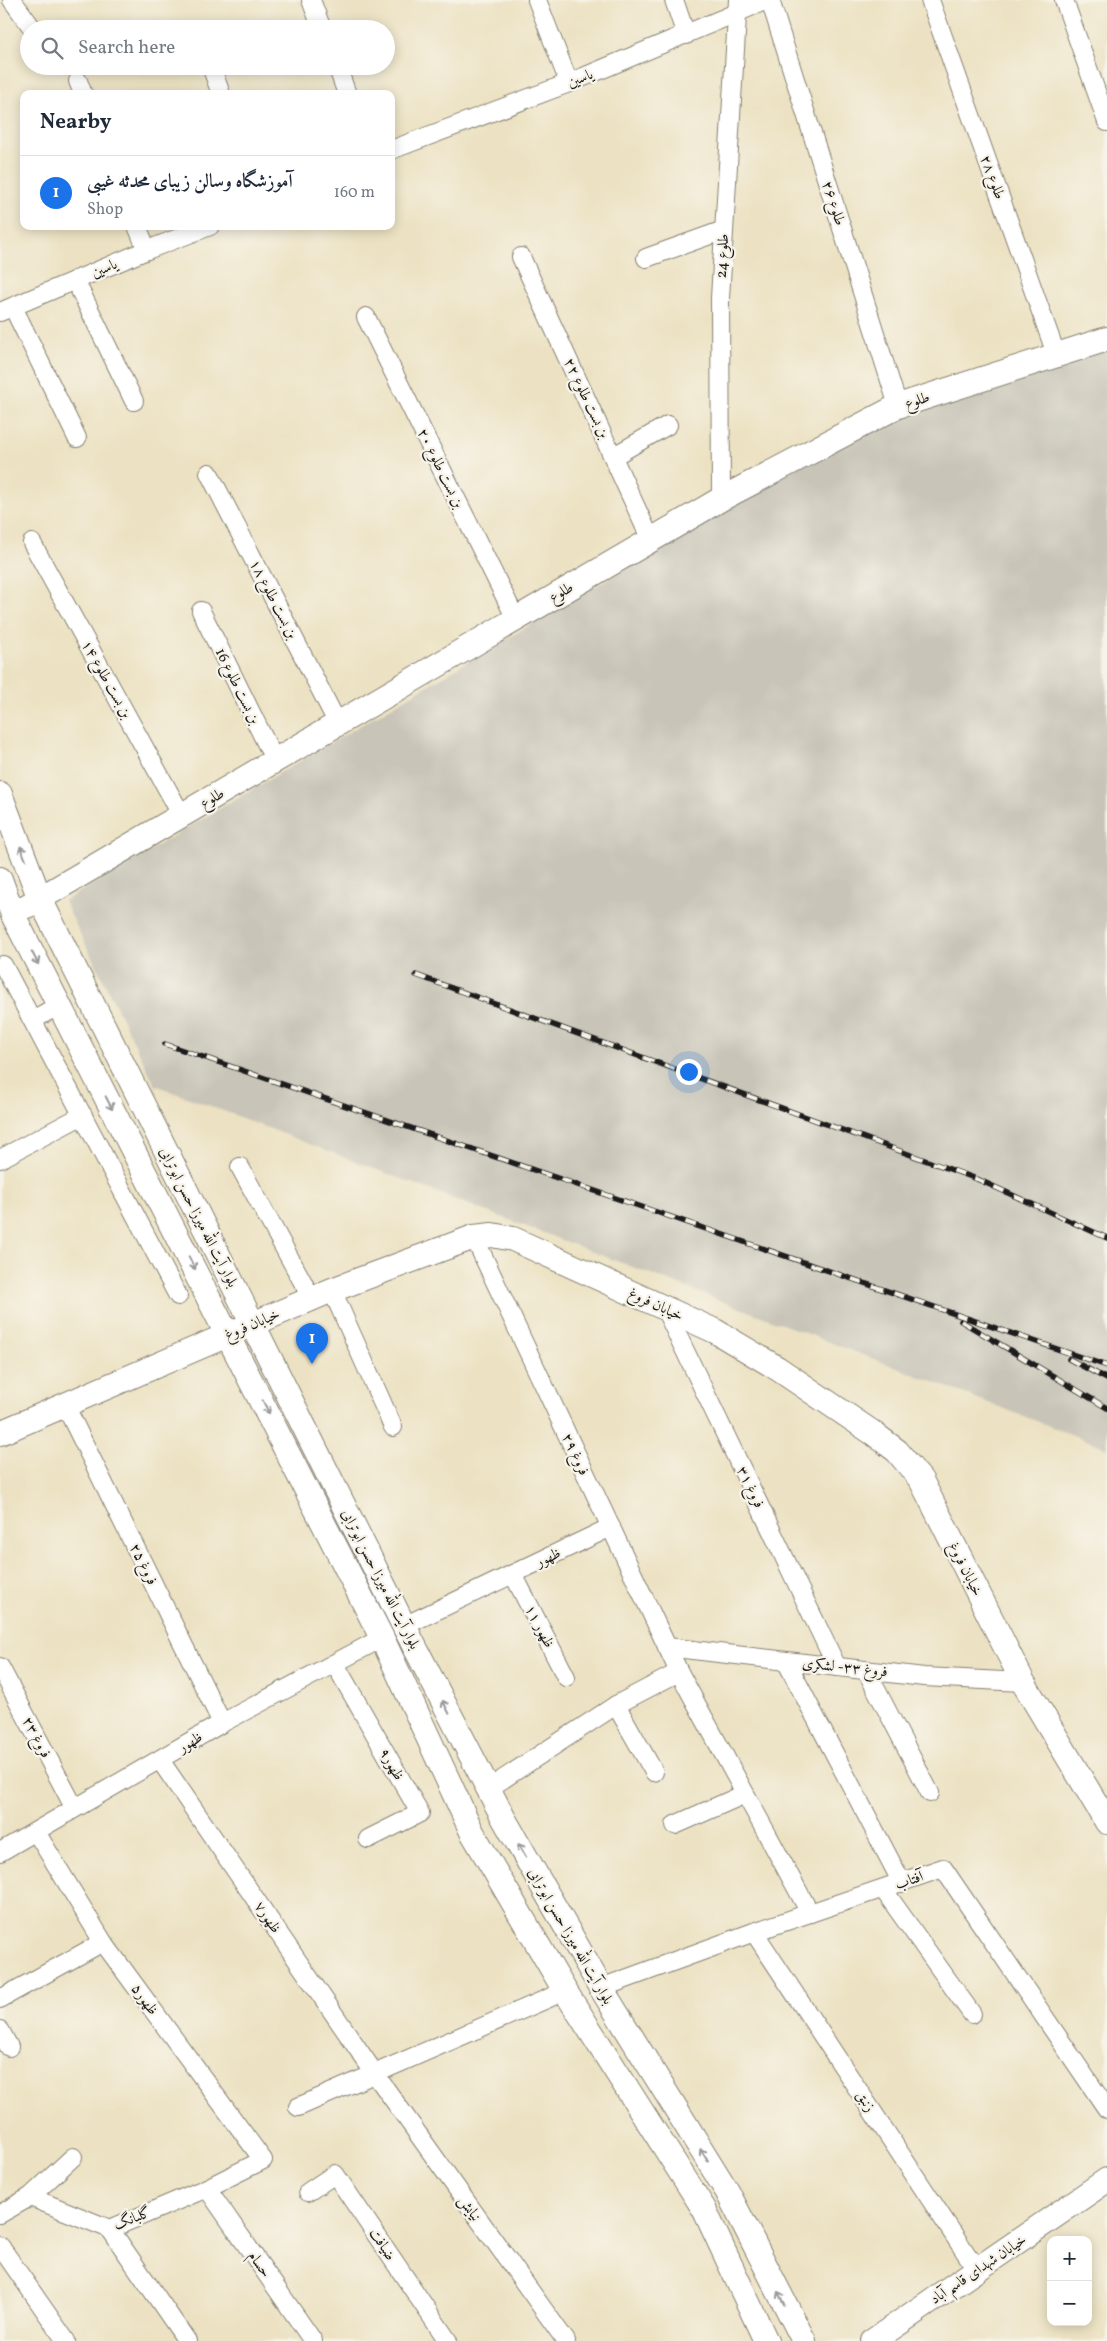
<!DOCTYPE html>
<html lang="en">
<head>
<meta charset="utf-8">
<style>
	:root { --surface:#fff; --page:#f6f6f7; --text:#1f2937; --muted:#747a83; --line:#e0e1e3; --accent:#1a73e8 }
	body { margin:0; font-family:Vollkorn,Amiri,serif; background:var(--page); color:var(--text) }
	.controls { position:absolute; right:15px; bottom:15px; display:grid; overflow:hidden; border-radius:10px; box-shadow:0 2px 12px #0003 }
	.controls button { width:45px; height:45px; display:grid; place-items:center; padding:0; border:0; border-bottom:1px solid var(--line); background:var(--surface); color:var(--text); font:25px sans-serif }
	.you { position:absolute; left:688px; top:1071px; width:18px; height:18px; margin:-12px; border:4px solid #fff; border-radius:50%; background:#1a73e8; box-shadow:0 0 0 8px #1a73e833 }
	.badge { display:grid; place-items:center; width:32px; height:32px; border-radius:50%; background:var(--accent); color:#fff; font-size:16px; font-weight:700 }
	.pin { position:absolute; translate:-50% -41px; filter:drop-shadow(0 1px 2px #0008) }
	.pin::after { content:''; position:absolute; top:26px; width:18px; height:15px; background:inherit; clip-path:polygon(0 0,100% 0,50% 100%) }
	.list { margin:0; padding:0; list-style:none }
	h2 { display:flex; justify-content:space-between; align-items:center; height:65px; margin:0; padding:0 20px; font-size:21px }
	h2 small { font-size:16px; font-weight:400; color:var(--muted) }
	.list li { display:grid; grid-template-columns:32px 1fr auto; gap:15px; align-items:center; box-sizing:border-box; height:75px; padding:0 20px; border-top:1px solid var(--line) }
	.list b { display:block; font-size:19px; white-space:nowrap }
	.list p { margin:0; font-size:16px; white-space:nowrap; color:var(--muted) }
	.list em { font-size:16px; font-style:normal; color:var(--muted) }
	.icon { flex:none; width:28px; height:28px; fill:none; stroke:currentColor; stroke-width:2; stroke-linecap:round; stroke-linejoin:round }
	.map { position:relative; flex:none; width:1107px; height:2341px; overflow:hidden }
	.search { position:absolute; background:var(--surface); box-shadow:0 2px 12px #0003; left:20px; top:20px; width:375px; height:55px; display:flex; align-items:center; gap:12px; box-sizing:border-box; padding:0 18px; border-radius:28px; color:var(--muted); font-size:19px }
	.panel { position:absolute; background:var(--surface); box-shadow:0 2px 12px #0003; left:20px; top:90px; width:375px; height:140px; border-radius:10px }
	.map>svg:first-child { display:block }
	.railway { fill:#c8c4b8 }
	.lines { fill:none; stroke-linecap:round; stroke-linejoin:round }
	.street-casing { stroke:#847f70; stroke-width:20 }
	.secondary-casing { stroke:#847f70; stroke-width:26 }
	.street { stroke:#fff; stroke-width:18 }
	.secondary { stroke:#fff; stroke-width:24 }
	.rail-casing { stroke:#1c1c1c; stroke-width:5.5 }
	.rail { stroke:#f7f3e8; stroke-width:4; stroke-dasharray:11; stroke-linecap:butt }
	.oneway { stroke:#999 }
	.labels { text-anchor:middle; stroke-width:4.5; stroke-linejoin:round; paint-order:stroke }
	.street-label { font-size:15px; fill:#1c1c1c; stroke:#f7f3e8 }
</style>
</head>
<body>
<div class="map">
<svg width="1107" height="2341" viewBox="0 0 1107 2341">
	<rect width="100%" height="100%" fill="#f7f3e8"/>
	<filter id="ink" filterUnits="userSpaceOnUse"><feTurbulence type="fractalNoise" baseFrequency=".02" numOctaves="2"/><feDisplacementMap in="SourceGraphic" scale="10" xChannelSelector="R" yChannelSelector="G"/><feConvolveMatrix kernelMatrix="1 2 1 2 8 2 1 2 1" color-interpolation-filters="sRGB"/></filter>
	<filter id="wash" filterUnits="userSpaceOnUse"><feTurbulence type="fractalNoise" baseFrequency=".0096" numOctaves="4" result="noise"/><feDisplacementMap in="SourceGraphic" scale="20" xChannelSelector="R" yChannelSelector="G"/><feGaussianBlur stdDeviation="1.12" result="paint"/><feColorMatrix in="noise" values="0 0 0 0 0 0 0 0 0 0 0 0 0 0 0 0 0 1.4 0 .05"/><feComposite in="paint" operator="in"/></filter>
	<g filter="url(#wash)">
		<rect width="100%" height="100%" fill="#ece2c3"/>
		<!-- railway -->
		<polygon class="railway" points="1107,351 1107,1448 155,1085 64,901 830,447 955,394"/>
	</g>
	<g filter="url(#ink)">
		<g class="lines">
			<!-- street casing -->
			<g class="street-casing">
				<g id="street">
					<polyline points="12,0 33,29"/>
					<polyline points="311,0 322,29"/>
					<polyline points="537,0 569,83"/>
					<polyline points="674,0 686,35"/>
					<polyline points="770,0 898,406"/>
					<polyline points="930,0 1056,354"/>
					<polyline points="1064,0 1107,122"/>
					<polyline points="211,66 221,94"/>
					<polyline points="337,66 347,94"/>
					<polyline points="78,81 83,94"/>
					<polyline points="391,150 569,83 767,0"/>
					<polyline points="137,226 147,250"/>
					<polyline points="521,257 651,540"/>
					<polyline points="646,258 724,230"/>
					<polyline points="75,280 134,401"/>
					<polyline points="13,307 77,438"/>
					<polyline points="0,312 147,250 210,226"/>
					<polyline points="366,317 516,619"/>
					<polyline points="614,456 668,425"/>
					<polyline points="209,473 338,724"/>
					<polyline points="721,499 720,298 738,0"/>
					<polyline points="32,543 182,816"/>
					<polyline points="201,611 275,761"/>
					<polyline points="3,965 178,1296"/>
					<polyline points="33,1020 59,1005"/>
					<polyline points="0,1159 83,1115"/>
					<polyline points="240,1167 312,1299"/>
					<polyline points="474,1237 679,1672 810,1913"/>
					<polyline points="332,1290 393,1427"/>
					<polyline points="664,1307 837,1667"/>
					<polyline points="65,1405 222,1723"/>
					<polyline points="513,1574 566,1677"/>
					<polyline points="404,1626 611,1527"/>
					<polyline points="667,1647 924,1677 1023,1682"/>
					<polyline points="786,1661 902,1883"/>
					<polyline points="335,1664 420,1813 368,1839"/>
					<polyline points="0,1667 74,1807"/>
					<polyline points="866,1670 930,1793"/>
					<polyline points="616,1705 654,1772"/>
					<polyline points="160,1760 375,2074 566,2341"/>
					<polyline points="488,1789 616,1705 679,1672"/>
					<polyline points="675,1825 745,1794"/>
					<polyline points="0,1852 222,1723 382,1638"/>
					<polyline points="883,1889 972,2014"/>
					<polyline points="754,1932 977,2270"/>
					<polyline points="601,1988 754,1932 943,1868 1107,2109"/>
					<polyline points="0,1999 103,1942"/>
					<polyline points="0,2030 9,2047"/>
					<polyline points="298,2107 565,1991"/>
					<polyline points="207,2188 313,2341"/>
					<polyline points="308,2192 335,2174 448,2341"/>
					<polyline points="30,2197 73,2157"/>
					<polyline points="0,2214 30,2197 110,2229 207,2188 263,2160 103,1942 36,1832"/>
					<polyline points="110,2229 187,2341"/>
					<polyline points="0,2246 66,2341"/>
				</g>
			</g>
			<!-- secondary casing -->
			<g class="secondary-casing">
				<g id="secondary">
					<polyline points="0,794 40,899 59,937 404,1626 504,1819 601,1988 727,2191 804,2341"/>
					<polyline points="0,879 13,915 382,1638 472,1832 565,1991 704,2209 766,2341"/>
					<polyline points="27,906 721,499 898,406 1107,339"/>
					<polyline points="0,1433 332,1290 474,1237 492,1235 513,1239 715,1331 777,1368 873,1433 897,1451 921,1480 1023,1682 1107,1822"/>
					<polyline points="873,2341 1107,2180"/>
				</g>
			</g>
			<!-- street -->
			<use href="#street" class="street"/>
			<!-- secondary -->
			<use href="#secondary" class="secondary"/>
			<!-- rail casing -->
			<g class="rail-casing">
				<g id="rail">
					<polyline points="416,975 977,1179 1107,1238"/>
					<polyline points="165,1044 1107,1366"/>
					<polyline points="961,1321 1107,1408"/>
					<polyline points="1069,1359 1107,1379"/>
				</g>
			</g>
			<!-- rail -->
			<use href="#rail" class="rail"/>
		</g>
		<!-- one-way arrows -->
		<defs><path id="oneway-shaft" d="M-6 0H5M1.5-3L5.5 0L1.5 3" fill="none" stroke-width="1.6" stroke-linecap="round" stroke-linejoin="round" transform="scale(1.25)"/></defs>
		<g class="oneway">
			<use href="#oneway-shaft" transform="translate(23 853) rotate(-111)"/>
			<use href="#oneway-shaft" transform="translate(35 958) rotate(63)"/>
			<use href="#oneway-shaft" transform="translate(109 1103) rotate(63)"/>
			<use href="#oneway-shaft" transform="translate(192 1263) rotate(63)"/>
			<use href="#oneway-shaft" transform="translate(266 1407) rotate(63)"/>
			<use href="#oneway-shaft" transform="translate(446 1707) rotate(-117)"/>
			<use href="#oneway-shaft" transform="translate(522 1850) rotate(-120)"/>
			<use href="#oneway-shaft" transform="translate(704 2155) rotate(-122)"/>
			<use href="#oneway-shaft" transform="translate(781 2298) rotate(-117)"/>
		</g>
	</g>
	<g class="labels">
		<!-- street labels -->
		<g class="street-label">
			<text transform="translate(580 78) rotate(-22)" y="5">یاسین</text>
			<text transform="translate(993 177) rotate(70)" y="5">طلوع ۲۸</text>
			<text transform="translate(834 203) rotate(72)" y="5">طلوع ۲۶</text>
			<text transform="translate(722 256) rotate(-87)" y="5">طلوع 24</text>
			<text transform="translate(104 268) rotate(-23)" y="5">یاسین</text>
			<text transform="translate(587 398) rotate(65)" y="5">بن بست طلوع ۲۲</text>
			<text transform="translate(917 400) rotate(-18)" y="5">طلوع</text>
			<text transform="translate(441 468) rotate(64)" y="5">بن بست طلوع ۲۰</text>
			<text transform="translate(561 592) rotate(-30)" y="5">طلوع</text>
			<text transform="translate(274 599) rotate(63)" y="5">بن بست طلوع ۱۸</text>
			<text transform="translate(107 679) rotate(61)" y="5">بن بست طلوع ۱۴</text>
			<text transform="translate(238 686) rotate(64)" y="5">بن بست طلوع 16</text>
			<text transform="translate(212 798) rotate(-30)" y="5">طلوع</text>
			<text transform="translate(199 1217) rotate(63)" y="5">بلوار آیت الله میرزا حسن ابوترابی</text>
			<text transform="translate(656 1304) rotate(25)" y="5">خیابان فروغ</text>
			<text transform="translate(252 1324) rotate(-23)" y="5">خیابان فروغ</text>
			<text transform="translate(576 1454) rotate(65)" y="5">فروغ ۲۹</text>
			<text transform="translate(751 1487) rotate(64)" y="5">فروغ ۳۱</text>
			<text transform="translate(548 1557) rotate(-25)" y="5">ظهور</text>
			<text transform="translate(144 1564) rotate(64)" y="5">فروغ ۲۵</text>
			<text transform="translate(966 1569) rotate(63)" y="5">خیابان فروغ</text>
			<text transform="translate(381 1579) rotate(63)" y="5">بلوار آیت الله میرزا حسن ابوترابی</text>
			<text transform="translate(540 1626) rotate(63)" y="5">ظهور ۱۱</text>
			<text transform="translate(845 1667) rotate(6)" y="5">فروغ ۳۳- لشکری</text>
			<text transform="translate(37 1737) rotate(62)" y="5">فروغ ۲۳</text>
			<text transform="translate(190 1742) rotate(-31)" y="5">ظهور</text>
			<text transform="translate(392 1764) rotate(60)" y="5">ظهور۹</text>
			<text transform="translate(909 1880) rotate(-19)" y="5">آفتاب</text>
			<text transform="translate(268 1917) rotate(56)" y="5">ظهور۷</text>
			<text transform="translate(571 1936) rotate(60)" y="5">بلوار آیت الله میرزا حسن ابوترابی</text>
			<text transform="translate(145 1999) rotate(54)" y="5">ظهور۵</text>
			<text transform="translate(866 2101) rotate(57)" y="5">زنبق</text>
			<text transform="translate(470 2208) rotate(54)" y="5">نيايش</text>
			<text transform="translate(132 2218) rotate(-21)" y="5">گلبانگ</text>
			<text transform="translate(383 2244) rotate(56)" y="5">ضیافت</text>
			<text transform="translate(260 2264) rotate(55)" y="5">حسام</text>
			<text transform="translate(978 2269) rotate(-34)" y="5">خیابان شهدای قاسم آباد</text>
		</g>
	</g>
</svg>
<div class="controls">
<button>+</button>
<button>−</button>
</div>
<div class="you"></div>
<div class="pin badge" style="left:312px;top:1364px">1</div>
<div class="search"><svg class="icon" aria-label="search" viewBox="0 0 24 24"><circle cx="10" cy="10" r="6"/><path d="M15 15l6 6"/></svg>Search here</div>
<section class="panel">
<h2>Nearby<small></small></h2>
<ul class="list">
<li><span class="badge">1</span><div><b>آموزشگاه وسالن زیبای محدثه غیبی</b><p>Shop</p></div><em>160 m</em></li>
</ul>
</section>
</div>
</body>
</html>
